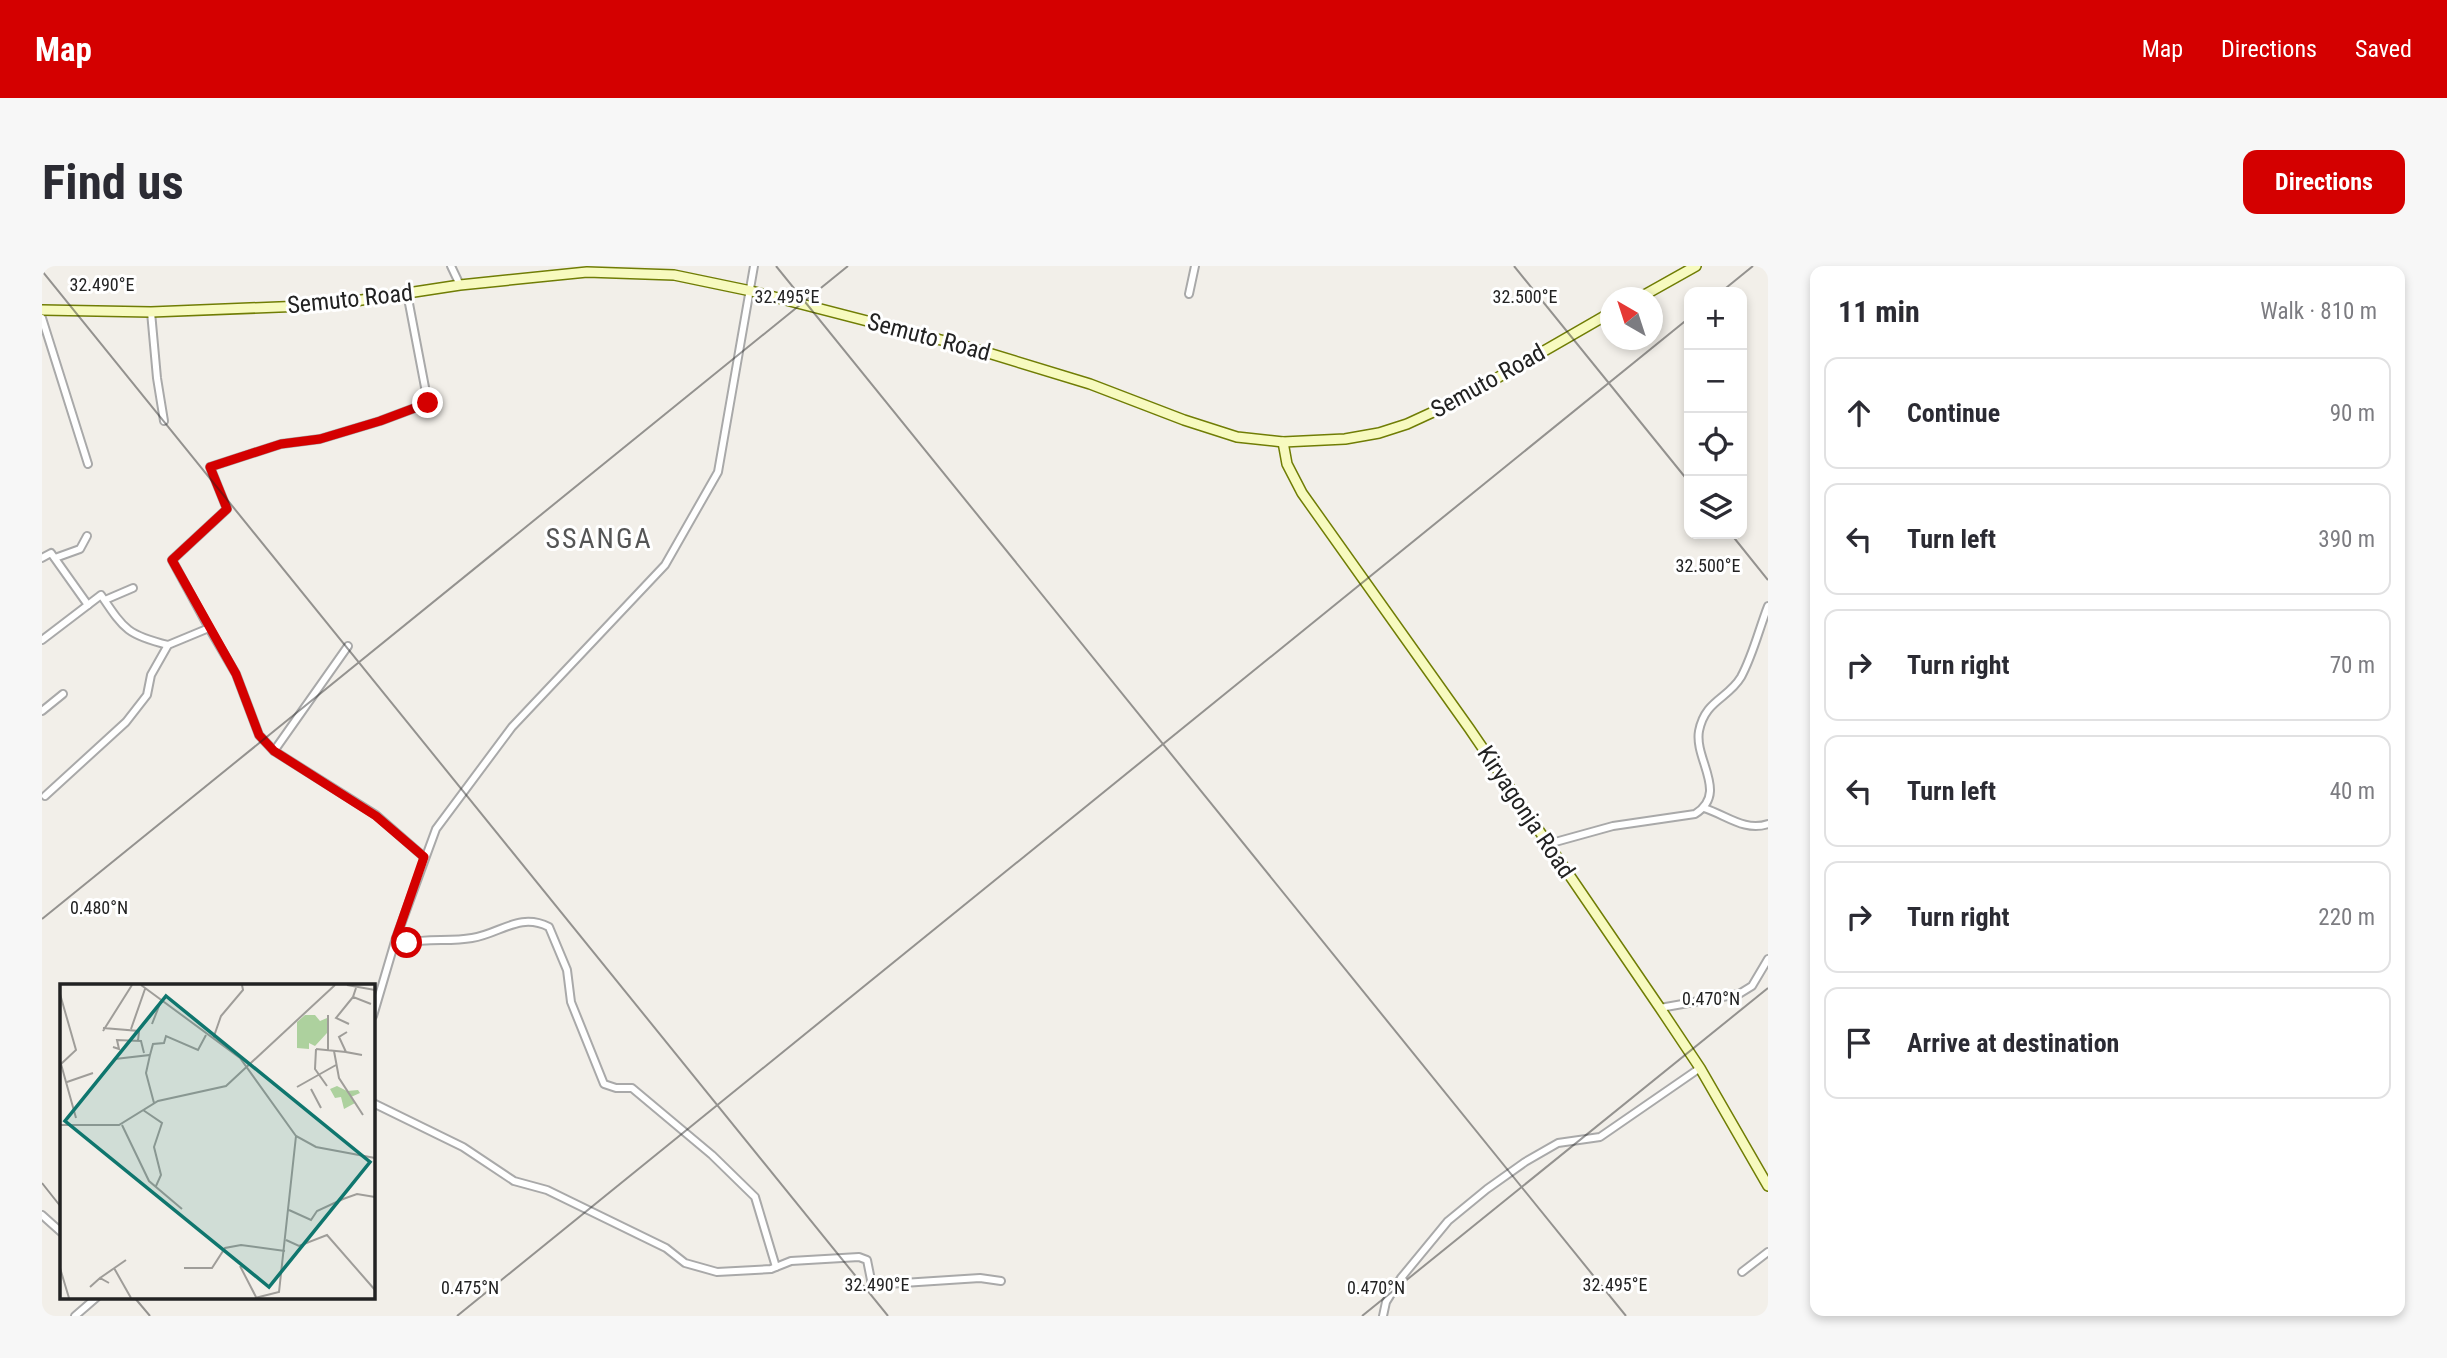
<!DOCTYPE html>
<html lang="en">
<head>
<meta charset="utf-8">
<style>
	:root { --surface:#fff; --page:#f7f7f7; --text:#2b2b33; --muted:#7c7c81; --line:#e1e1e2; --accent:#d40000 }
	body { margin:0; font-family:"Roboto Condensed",sans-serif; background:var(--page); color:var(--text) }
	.controls { position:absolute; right:21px; top:21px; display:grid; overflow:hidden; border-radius:14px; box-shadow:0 4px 10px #0003 }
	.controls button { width:63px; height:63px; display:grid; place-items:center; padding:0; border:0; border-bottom:2px solid var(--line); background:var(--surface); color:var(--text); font:35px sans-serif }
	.compass { position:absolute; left:1558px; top:21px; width:63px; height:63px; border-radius:50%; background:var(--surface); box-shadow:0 4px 10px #0003; rotate:321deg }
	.stop { position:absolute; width:21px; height:21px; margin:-16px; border:5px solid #d40000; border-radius:50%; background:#fff }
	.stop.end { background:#d40000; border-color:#fff; box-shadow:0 2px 7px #0008 }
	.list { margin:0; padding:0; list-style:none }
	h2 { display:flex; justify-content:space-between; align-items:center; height:91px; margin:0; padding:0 28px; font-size:30px }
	h2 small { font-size:23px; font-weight:400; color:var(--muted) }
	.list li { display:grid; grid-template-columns:46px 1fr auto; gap:21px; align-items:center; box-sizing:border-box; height:112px; margin:0 14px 14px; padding:0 14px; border:2px solid var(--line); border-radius:14px }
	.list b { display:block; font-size:26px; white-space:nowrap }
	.list em { font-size:23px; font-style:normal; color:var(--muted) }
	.icon { flex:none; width:38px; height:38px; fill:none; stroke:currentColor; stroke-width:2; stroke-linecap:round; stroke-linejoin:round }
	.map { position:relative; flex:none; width:1726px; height:1050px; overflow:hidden; border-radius:14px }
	header { display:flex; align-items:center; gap:42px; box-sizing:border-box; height:98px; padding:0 35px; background:var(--accent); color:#fff }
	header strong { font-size:33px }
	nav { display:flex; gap:38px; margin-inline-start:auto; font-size:24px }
	.intro { display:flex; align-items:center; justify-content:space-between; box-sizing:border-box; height:168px; padding:0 42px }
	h1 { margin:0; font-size:49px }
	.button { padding:18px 32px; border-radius:14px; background:var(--accent); color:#fff; font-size:24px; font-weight:700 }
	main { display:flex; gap:42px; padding:0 42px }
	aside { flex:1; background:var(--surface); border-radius:14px; box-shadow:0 4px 10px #0003 }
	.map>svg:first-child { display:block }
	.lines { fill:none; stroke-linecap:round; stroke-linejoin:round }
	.street-casing { stroke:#a9a9a9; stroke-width:10 }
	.secondary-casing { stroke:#707d05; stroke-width:12 }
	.street { stroke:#fff; stroke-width:6 }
	.secondary { stroke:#f7fabf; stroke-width:9 }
	.route { stroke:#d40000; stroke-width:9 }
	.ticks { fill:none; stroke:#222; stroke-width:2; stroke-opacity:0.45 }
	.labels { text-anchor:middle; stroke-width:6; stroke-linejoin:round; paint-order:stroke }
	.street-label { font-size:24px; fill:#222; stroke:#fff }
	.quarter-label { font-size:28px; letter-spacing:2px; fill:#555; stroke:#fff }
	.inset-road { fill:none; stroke:#9f9d99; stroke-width:2 }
	.view { fill:#0f766e; fill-opacity:0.15; stroke:#0f766e; stroke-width:3.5 }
	.inset-edge { fill:none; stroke:#222; stroke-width:3.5 }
	.ticks-label { font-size:18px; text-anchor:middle; fill:#222; stroke:#fff; stroke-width:6; stroke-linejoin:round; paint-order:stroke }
</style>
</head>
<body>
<header>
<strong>Map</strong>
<nav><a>Map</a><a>Directions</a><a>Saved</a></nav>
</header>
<div class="intro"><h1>Find us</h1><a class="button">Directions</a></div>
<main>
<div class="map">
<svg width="1726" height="1050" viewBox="0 0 1726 1050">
	<rect width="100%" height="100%" fill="#f2efe9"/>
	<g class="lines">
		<!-- street casing -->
		<g class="street-casing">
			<g id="street">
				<polyline points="409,0 418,19"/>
				<polyline points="1147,28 1153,0"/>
				<polyline points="109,46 115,112 122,155"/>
				<polyline points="0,52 46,198"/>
				<polyline points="0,292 9,287 46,339"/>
				<polyline points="13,292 38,283 45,270"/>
				<polyline points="63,334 91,322"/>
				<polyline points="167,362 130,294 185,243 168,201 239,178 278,173 338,155 386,137 365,27"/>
				<path d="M0 374 59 329C82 363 85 369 126 379"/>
				<polyline points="0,445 21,428"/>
				<polyline points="232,485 306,380"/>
				<polyline points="3,530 84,456 105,429 109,409 126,379 167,362 194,408 217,469 232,485 334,549 382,591"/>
				<path d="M1662 542C1684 549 1703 566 1726 558"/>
				<path d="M1506 578 1571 560 1653 548C1687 527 1652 494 1657 465 1663 434 1686 433 1699 411 1711 389 1717 363 1726 340"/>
				<path d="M354 672 365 677C386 672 408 676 430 672 458 668 477 646 507 661L525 704 529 736 562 818 574 822H590L670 889 713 931 734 1001"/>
				<polyline points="1618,742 1697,728 1710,720 1726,693"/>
				<polyline points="331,750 354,672 394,563 470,461 623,299 676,206 712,0"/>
				<polyline points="331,837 421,881 472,915 505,924 624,982 643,997 675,1006 729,1003 749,995 817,991 825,994 830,1019 938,1012 959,1015"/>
				<polyline points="0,949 19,966"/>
				<polyline points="1700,1006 1726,986"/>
				<polyline points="33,1050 55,1031"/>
				<polyline points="1341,1050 1344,1036 1359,1012 1406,955 1445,923 1483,896 1516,877 1558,871 1658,802"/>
			</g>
		</g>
		<!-- secondary casing -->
		<g class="secondary-casing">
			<g id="secondary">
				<polyline points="1597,32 1654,0"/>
				<polyline points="0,44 109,46 287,39 418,19 545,6 632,9 709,25 930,82 1048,118 1142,154 1195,171 1241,176 1303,173 1337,167 1365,158 1415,135 1568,47"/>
				<polyline points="1241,176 1245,198 1260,227 1427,462 1618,742 1658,802 1726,920"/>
			</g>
		</g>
		<!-- street -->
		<use href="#street" class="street"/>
		<!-- secondary -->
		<use href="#secondary" class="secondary"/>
	</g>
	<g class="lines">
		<!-- route -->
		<polyline class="route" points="365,677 354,672 382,591 334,550 232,485 217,469 194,408 130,294 185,243 168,201 239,178 278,173 338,155 386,137"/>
	</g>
	<!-- ticks -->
	<path class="ticks" d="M734 0 1584 1050M1472 0 1647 216M0 5 846 1050M1679 26 1711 0M1689 268 1726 314M0 653 806 0M0 917 19 941M92 1031 108 1050M415 1050 1647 52M1320 1050 1726 722"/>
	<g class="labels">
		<!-- street labels -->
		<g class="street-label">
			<text transform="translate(308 33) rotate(-6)" y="8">Semuto Road</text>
			<text transform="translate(887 71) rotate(15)" y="8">Semuto Road</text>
			<text transform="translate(1446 115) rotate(-29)" y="8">Semuto Road</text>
			<text transform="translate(1484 546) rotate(56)" y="8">Kiryagonja Road</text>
		</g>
		<!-- quarter labels -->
		<g class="quarter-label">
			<text x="557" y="282">SSANGA</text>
		</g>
	</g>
	<!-- overview -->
	<g transform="translate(18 718)">
		<rect width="315" height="315" fill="#f2efe9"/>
		<path d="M245 31H255L260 37 267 34V49L255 62 249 59V65L237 64V38ZM277 102 287 107 298 106 300 109 291 113 295 119 284 125 281 113 275 114 270 105Z" fill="#add19e"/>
		<path class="inset-road" d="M81 1 180 74 236 152 256 163 315 174M287 1 315 6M296 4 293 13 311 20M0 10 16 66 1 80M92 40 101 17M289 40 276 34 293 13M43 44 79 47 78 57M71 45 85 5M43 47 72 1M287 48 279 53 286 68 302 71M153 55 161 32 183 6 182 1M53 63 59 65 57 56 81 57 84 69M256 65 255 85 267 102M256 65 286 68M268 66V31M274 67 279 94 303 131M90 71 93 60 104 59 106 52 138 66 146 51M55 75 90 71 86 89 94 119M1 80 16 134M7 98 33 89M237 103 276 81M251 105 261 124M83 126 102 139 94 163 101 191 96 202M0 141H59L98 117 166 102 275 1M62 141 89 197 122 225M229 226 251 236 257 227 283 215 297 210 315 213M226 256 239 262 267 251 315 306M180 282 196 313M0 284 9 314M54 284 71 314M124 284H152L165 264 181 261 225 267M40 294 66 276M30 303 40 294 49 299M195 314 219 308 236 152"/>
		<path class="view" d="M106 12 310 178 209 303 5 137Z"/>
		<rect width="315" height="315" class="inset-edge"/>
	</g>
	<g class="ticks-label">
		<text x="60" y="25">32.490°E</text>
		<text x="745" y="37">32.495°E</text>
		<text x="1483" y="37">32.500°E</text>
		<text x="1666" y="306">32.500°E</text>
		<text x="57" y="648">0.480°N</text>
		<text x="1669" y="739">0.470°N</text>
		<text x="835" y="1025">32.490°E</text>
		<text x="1573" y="1025">32.495°E</text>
		<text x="428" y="1028">0.475°N</text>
		<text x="1334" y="1028">0.470°N</text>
	</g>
</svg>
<div class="controls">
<button>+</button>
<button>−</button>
<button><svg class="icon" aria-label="locate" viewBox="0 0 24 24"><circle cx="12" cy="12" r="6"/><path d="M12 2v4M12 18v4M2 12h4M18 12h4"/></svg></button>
<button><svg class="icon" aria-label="layers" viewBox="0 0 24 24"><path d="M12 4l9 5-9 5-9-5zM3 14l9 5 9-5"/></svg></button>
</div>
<svg class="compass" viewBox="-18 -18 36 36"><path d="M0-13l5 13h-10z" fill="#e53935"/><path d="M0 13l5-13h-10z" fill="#7c7c81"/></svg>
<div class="stop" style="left:365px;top:677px"></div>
<div class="stop end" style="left:386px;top:137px"></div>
</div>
<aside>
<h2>11 min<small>Walk · 810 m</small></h2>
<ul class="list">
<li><svg class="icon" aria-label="ahead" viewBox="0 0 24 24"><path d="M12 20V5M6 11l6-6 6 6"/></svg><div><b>Continue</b></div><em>90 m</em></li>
<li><svg class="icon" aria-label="left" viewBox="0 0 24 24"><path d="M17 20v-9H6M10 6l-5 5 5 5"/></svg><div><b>Turn left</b></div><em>390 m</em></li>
<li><svg class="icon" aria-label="right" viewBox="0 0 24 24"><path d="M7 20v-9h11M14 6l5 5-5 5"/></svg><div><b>Turn right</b></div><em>70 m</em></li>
<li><svg class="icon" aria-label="left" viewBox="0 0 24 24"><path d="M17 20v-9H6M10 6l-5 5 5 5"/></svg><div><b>Turn left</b></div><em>40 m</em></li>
<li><svg class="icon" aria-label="right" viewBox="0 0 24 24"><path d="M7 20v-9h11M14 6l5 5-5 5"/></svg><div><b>Turn right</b></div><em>220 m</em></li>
<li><svg class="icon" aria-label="arrive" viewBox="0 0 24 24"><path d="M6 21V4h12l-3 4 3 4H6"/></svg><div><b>Arrive at destination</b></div></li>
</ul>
</aside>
</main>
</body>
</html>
